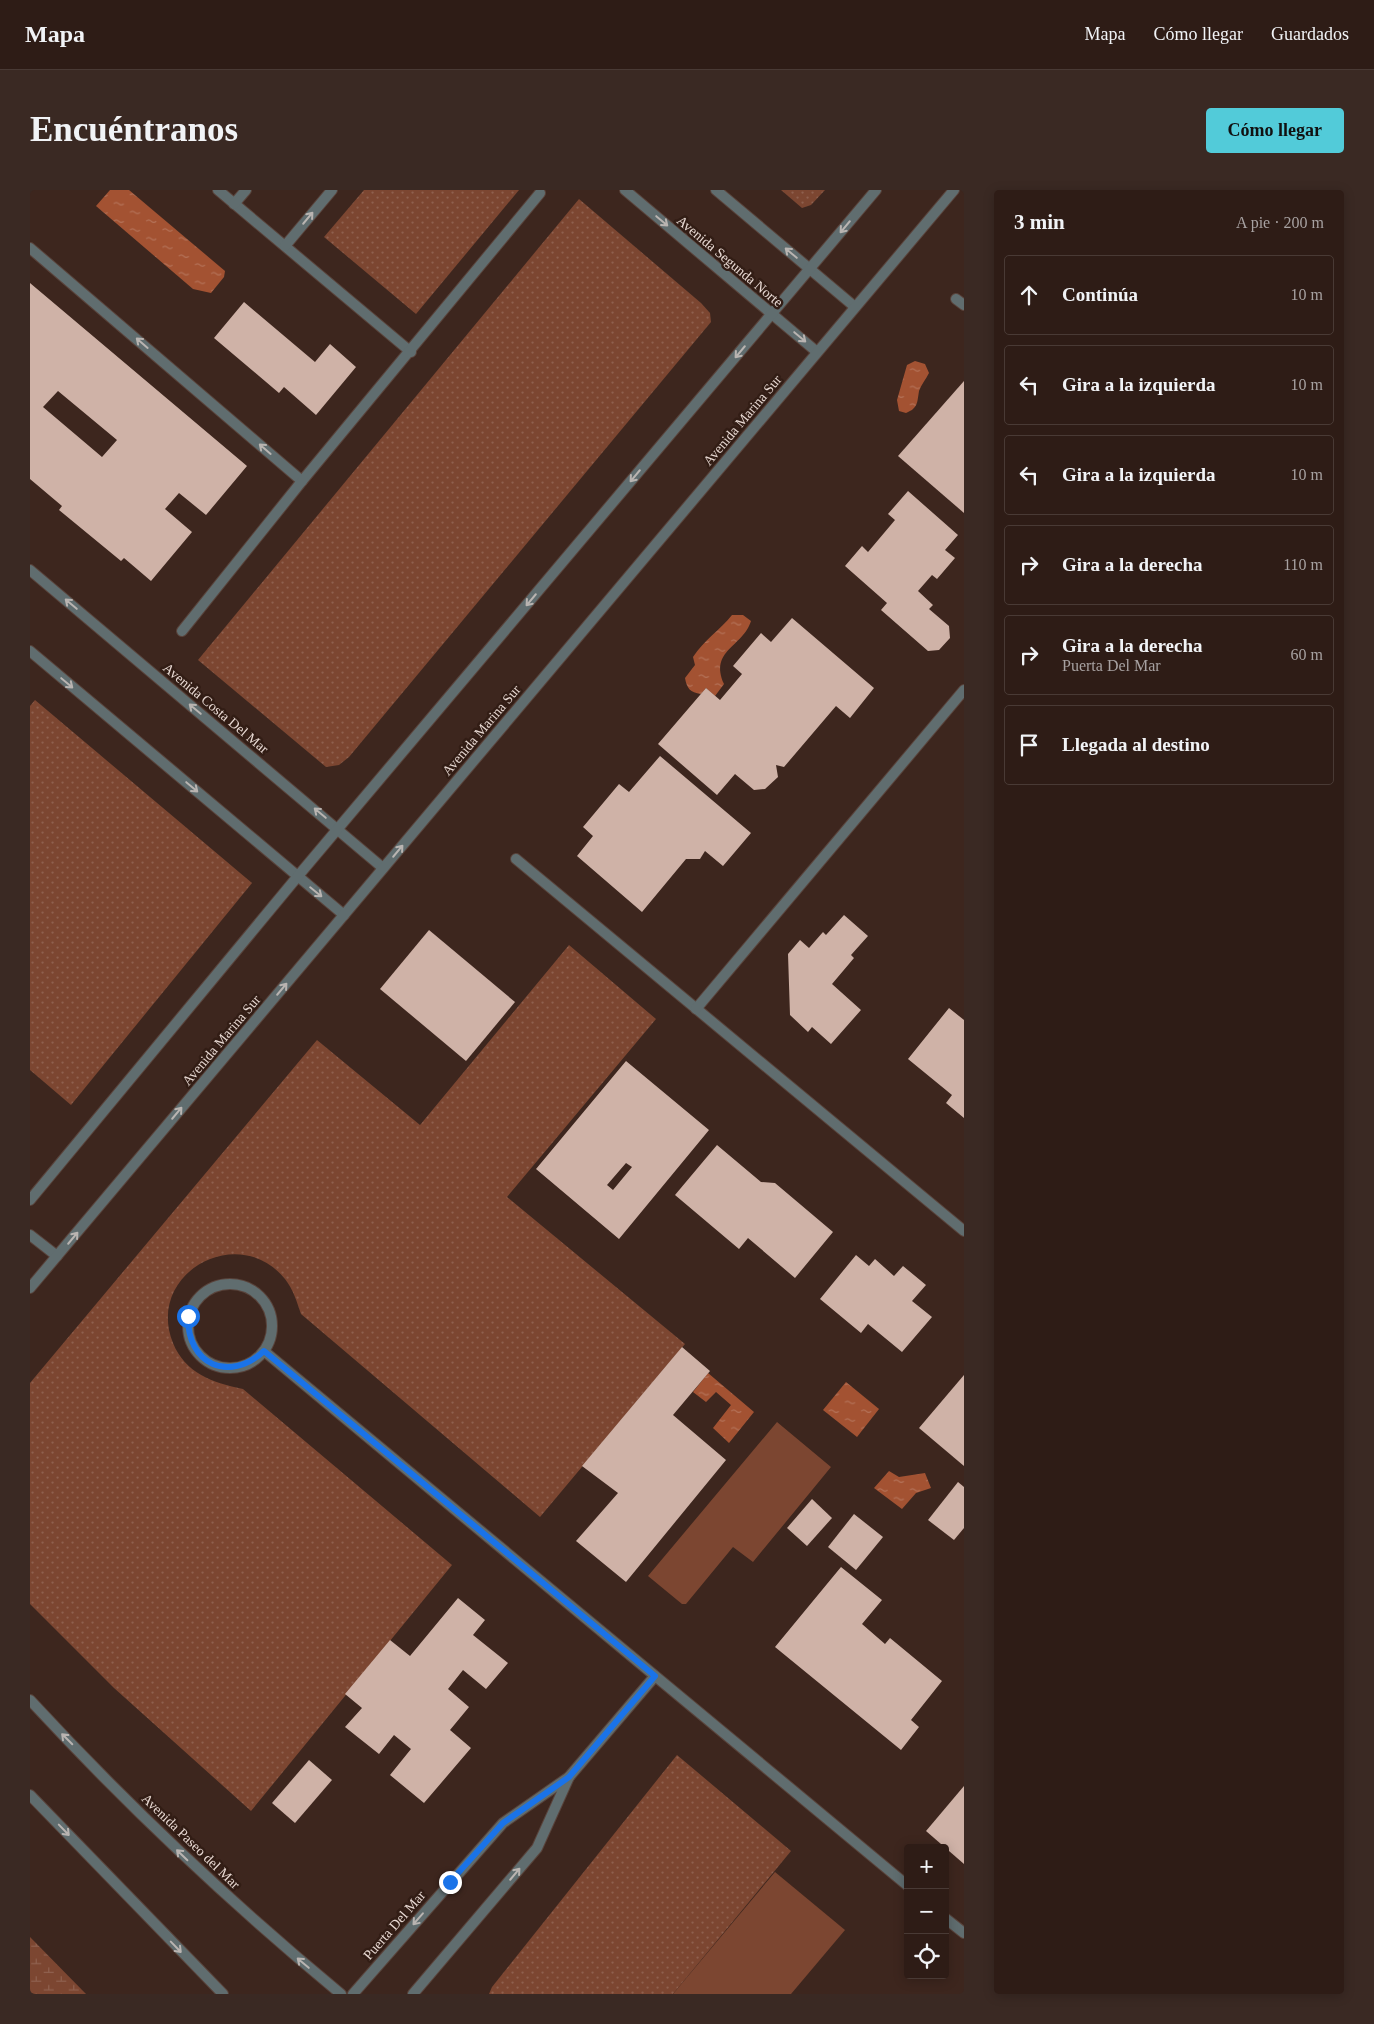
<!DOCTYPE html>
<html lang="es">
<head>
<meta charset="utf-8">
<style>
	:root { --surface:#2e1c16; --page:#3a2923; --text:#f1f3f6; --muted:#a7a1a1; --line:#493a35; --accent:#52cbd9 }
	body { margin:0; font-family:Georgia,serif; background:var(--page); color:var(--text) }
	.controls { position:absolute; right:15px; bottom:15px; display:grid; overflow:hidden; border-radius:5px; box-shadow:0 2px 12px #0003 }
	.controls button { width:45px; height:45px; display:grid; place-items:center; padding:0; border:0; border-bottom:1px solid var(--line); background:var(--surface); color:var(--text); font:25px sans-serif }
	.stop { position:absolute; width:15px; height:15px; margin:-11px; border:4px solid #1a73e8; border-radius:50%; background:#fff }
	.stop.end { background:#1a73e8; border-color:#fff; box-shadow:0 1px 5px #0008 }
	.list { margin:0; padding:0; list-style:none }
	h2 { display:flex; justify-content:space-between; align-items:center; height:65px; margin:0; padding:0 20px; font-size:21px }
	h2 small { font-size:16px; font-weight:400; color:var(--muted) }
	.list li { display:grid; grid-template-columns:32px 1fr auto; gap:15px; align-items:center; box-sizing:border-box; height:80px; margin:0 10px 10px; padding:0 10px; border:1px solid var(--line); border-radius:5px }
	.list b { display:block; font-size:19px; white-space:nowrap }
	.list p { margin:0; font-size:16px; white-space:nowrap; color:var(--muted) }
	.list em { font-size:16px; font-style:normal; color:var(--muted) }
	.icon { flex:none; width:28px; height:28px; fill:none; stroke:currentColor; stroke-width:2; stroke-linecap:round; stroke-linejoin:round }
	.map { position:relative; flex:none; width:934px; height:1804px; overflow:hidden; border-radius:5px }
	header { display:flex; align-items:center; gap:30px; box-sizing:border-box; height:70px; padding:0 25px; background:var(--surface); border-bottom:1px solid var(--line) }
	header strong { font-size:24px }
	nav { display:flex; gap:28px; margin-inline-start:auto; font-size:18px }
	.intro { display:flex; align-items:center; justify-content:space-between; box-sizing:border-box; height:120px; padding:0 30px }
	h1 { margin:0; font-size:35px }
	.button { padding:12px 22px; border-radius:5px; background:var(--accent); color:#111; font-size:18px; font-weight:700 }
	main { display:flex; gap:30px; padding:0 30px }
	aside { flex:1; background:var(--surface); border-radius:5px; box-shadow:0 2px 12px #0003 }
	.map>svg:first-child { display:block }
	.grass { fill:url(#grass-dots) }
	.wetland { fill:url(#wetland-marsh) }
	.pitch { fill:#7c4631 }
	.water { fill:url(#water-ripples) }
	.building { fill:#cfb2a7; fill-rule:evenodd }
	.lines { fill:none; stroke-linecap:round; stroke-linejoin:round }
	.service-casing { stroke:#59433b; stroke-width:12 }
	.minor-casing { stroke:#59433b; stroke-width:12 }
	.tertiary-casing { stroke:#59433b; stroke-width:12 }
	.service { stroke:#606d6f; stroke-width:10 }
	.minor { stroke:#606d6f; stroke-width:10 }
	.tertiary { stroke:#606d6f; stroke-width:10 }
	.oneway { stroke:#b9b4b1 }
	.route { stroke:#1a73e8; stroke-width:6 }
	.labels { text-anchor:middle; stroke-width:5; stroke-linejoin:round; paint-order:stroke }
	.street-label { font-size:14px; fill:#e9dad4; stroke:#321d15 }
</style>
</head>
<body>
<header>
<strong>Mapa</strong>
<nav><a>Mapa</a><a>Cómo llegar</a><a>Guardados</a></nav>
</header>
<div class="intro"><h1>Encuéntranos</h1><a class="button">Cómo llegar</a></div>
<main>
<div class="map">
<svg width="934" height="1804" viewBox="0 0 934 1804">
	<defs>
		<pattern id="grass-dots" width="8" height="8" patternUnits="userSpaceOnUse" patternTransform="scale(1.25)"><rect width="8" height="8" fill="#7c4631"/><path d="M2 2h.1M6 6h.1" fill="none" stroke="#8f604e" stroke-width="1.8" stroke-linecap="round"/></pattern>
		<pattern id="wetland-marsh" width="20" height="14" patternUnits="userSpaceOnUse" patternTransform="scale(1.25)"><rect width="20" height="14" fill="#7c4631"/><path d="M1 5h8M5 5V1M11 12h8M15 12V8" fill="none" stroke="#8f604e"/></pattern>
		<pattern id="water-ripples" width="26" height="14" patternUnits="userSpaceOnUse" patternTransform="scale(1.25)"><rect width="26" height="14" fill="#a35232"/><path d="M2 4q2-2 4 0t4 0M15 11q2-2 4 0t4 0" fill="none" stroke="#b47258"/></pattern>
	</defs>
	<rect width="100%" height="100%" fill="#3d261e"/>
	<!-- grass -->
	<g class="grass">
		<polygon points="334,0 489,0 386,124 294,47"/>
		<polygon points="751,0 795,0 781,15 772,18"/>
		<polygon points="549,9 671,113 680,123 681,132 319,567 309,575 296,577 168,470"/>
		<polygon points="5,510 222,693 41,915 0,880 0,516"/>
		<path d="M539 755 626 829 477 1007 655 1154 510 1327 271 1124C267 1112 263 1099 255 1089 208 1031 115 1084 143 1153 155 1183 183 1193 213 1199L422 1375 221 1621 84 1498 0 1414V1193L287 850 390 935Z"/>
		<polygon points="647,1565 761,1661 643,1804 459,1804 462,1797"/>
	</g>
	<!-- wetland -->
	<polygon class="wetland" points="0,1747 56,1804 0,1804"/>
	<!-- pitch -->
	<g class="pitch">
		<polygon points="747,1232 801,1277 723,1372 703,1357 656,1414 652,1414 618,1386"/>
		<polygon points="745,1682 815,1740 761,1804 643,1804"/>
	</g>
	<!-- water -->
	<g class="water">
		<polygon points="80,0 99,0 195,81 194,87 181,103 163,99 66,16"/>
		<path d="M885 171 895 174 899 183C896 189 891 195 889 201 887 213 888 218 876 223L869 221 867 210 877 175Z"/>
		<path d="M702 425H713L721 431C713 457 679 460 694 494L685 506 676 498 671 504C660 502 657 499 655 488L665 475 663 467C674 450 690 440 702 425Z"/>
		<polygon points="678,1183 724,1222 699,1253 683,1238 701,1215 686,1202 676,1212 663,1202"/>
		<polygon points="816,1192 849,1219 827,1247 793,1220"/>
		<polygon points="859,1281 869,1287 895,1283 901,1298 886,1303 872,1319 844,1298"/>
	</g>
	<!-- building -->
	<g class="building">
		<path d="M0 93 217 276 176 325 149 303 135 319 162 342 121 391 94 368 91 371 29 320 32 316 0 289ZM28 201 87 250 72 267 13 217Z"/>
		<polygon points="214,112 285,172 300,154 326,177 286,225 254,197 249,203 184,148"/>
		<polygon points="934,191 934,323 868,266"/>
		<polygon points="878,301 928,345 915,360 925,368 907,389 902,385 888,401 903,415 899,419 919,436 920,448 909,460 898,461 851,420 857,413 815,376 832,356 838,362 865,330 858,324"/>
		<polygon points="762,428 844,498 820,528 806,516 754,577 746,575 748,587 735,599 724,600 705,584 687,605 628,554 676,498 690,510 712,484 703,476 731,443 741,452"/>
		<polygon points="630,566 721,643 693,676 675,661 670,669 656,669 612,722 547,666 563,646 553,637 589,594 599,602"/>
		<polygon points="814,725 838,746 821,765 824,768 802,794 831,820 801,854 782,837 778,842 760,825 758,764 770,750 779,758 793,742 796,745"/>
		<polygon points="399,740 485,812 436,871 350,799"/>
		<polygon points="919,818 934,830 934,928 916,913 922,905 878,869"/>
		<path d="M596 871 679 940 589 1049 506 979ZM596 973 602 977 583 1000 577 995Z"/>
		<polygon points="687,955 731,992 745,993 803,1042 765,1088 718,1048 709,1059 645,1005"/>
		<polygon points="826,1065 839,1076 845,1069 864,1086 873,1076 896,1095 882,1111 902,1127 872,1162 838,1134 831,1143 790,1109"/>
		<polygon points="652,1157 680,1181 643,1225 696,1270 596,1392 546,1351 588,1303 552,1276"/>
		<polygon points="934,1185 934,1276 889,1238"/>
		<polygon points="928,1292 934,1297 934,1338 924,1350 898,1330"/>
		<polygon points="782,1309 802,1328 777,1356 757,1338"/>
		<polygon points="824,1324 853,1347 826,1380 798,1357"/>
		<polygon points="811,1377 852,1410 832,1434 855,1454 860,1448 912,1491 881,1530 889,1537 871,1560 745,1457"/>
		<polygon points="428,1408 455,1430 443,1445 478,1473 456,1499 433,1480 418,1499 439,1517 420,1540 441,1558 394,1613 360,1585 381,1559 364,1545 349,1564 315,1537 332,1518 315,1504 360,1450 380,1466"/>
		<polygon points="279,1570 302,1590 265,1633 242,1613"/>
		<polygon points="934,1596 934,1674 896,1641"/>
	</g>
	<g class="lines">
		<!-- service casing -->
		<g class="service-casing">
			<g id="service">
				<polyline points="188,0 381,162"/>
				<polyline points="204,14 216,0"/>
				<polyline points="255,56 302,0"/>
				<polyline points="0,58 272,291"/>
				<polyline points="152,441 272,291 510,3"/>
				<polyline points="0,1045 27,1066"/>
			</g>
		</g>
		<!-- minor casing -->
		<g class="minor-casing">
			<g id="minor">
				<polyline points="595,0 787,162"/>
				<polyline points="686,0 825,117"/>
				<polyline points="926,109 934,115"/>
				<polyline points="0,380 353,678"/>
				<polyline points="0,461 314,725"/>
				<polyline points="486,669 934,1041"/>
				<polyline points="666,819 934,500"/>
				<circle cx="200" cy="1136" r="42"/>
				<polyline points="234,1161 878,1696"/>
				<polyline points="915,1728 934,1743"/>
				<polyline points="323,1804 473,1633 539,1587 625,1486"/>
				<polyline points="383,1804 507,1658 539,1587"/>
			</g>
		</g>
		<!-- tertiary casing -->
		<g class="tertiary-casing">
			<g id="tertiary">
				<polyline points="0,1010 268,686 846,0"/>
				<polyline points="0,1098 924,0"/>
				<path d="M0 1510C97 1615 201 1713 311 1804"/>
				<polyline points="0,1605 193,1804"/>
			</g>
		</g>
		<!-- service -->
		<use href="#service" class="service"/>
		<!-- minor -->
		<use href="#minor" class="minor"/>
		<!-- tertiary -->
		<use href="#tertiary" class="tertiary"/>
	</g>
	<!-- one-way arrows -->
	<defs><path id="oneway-shaft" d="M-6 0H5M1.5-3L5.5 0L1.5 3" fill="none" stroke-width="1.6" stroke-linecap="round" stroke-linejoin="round" transform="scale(1.25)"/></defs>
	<g class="oneway">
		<use href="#oneway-shaft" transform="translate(278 28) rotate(-50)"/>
		<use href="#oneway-shaft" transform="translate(632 31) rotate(40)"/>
		<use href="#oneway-shaft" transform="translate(815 37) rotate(130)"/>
		<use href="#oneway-shaft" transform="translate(761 63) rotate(-140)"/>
		<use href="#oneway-shaft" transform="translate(770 147) rotate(40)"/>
		<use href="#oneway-shaft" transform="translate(112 153) rotate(-139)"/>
		<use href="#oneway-shaft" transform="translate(710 162) rotate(130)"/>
		<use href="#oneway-shaft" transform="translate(235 259) rotate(-139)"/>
		<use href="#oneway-shaft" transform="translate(605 286) rotate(130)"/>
		<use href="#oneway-shaft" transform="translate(501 410) rotate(130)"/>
		<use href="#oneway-shaft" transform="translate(41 414) rotate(-140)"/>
		<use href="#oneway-shaft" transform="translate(37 493) rotate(40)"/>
		<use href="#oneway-shaft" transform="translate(165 519) rotate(-140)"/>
		<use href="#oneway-shaft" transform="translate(162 597) rotate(40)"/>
		<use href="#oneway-shaft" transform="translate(290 623) rotate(-140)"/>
		<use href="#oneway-shaft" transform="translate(368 661) rotate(-50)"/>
		<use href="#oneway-shaft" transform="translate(286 702) rotate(39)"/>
		<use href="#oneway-shaft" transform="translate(252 799) rotate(-50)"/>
		<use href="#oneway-shaft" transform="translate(147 923) rotate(-50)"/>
		<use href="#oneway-shaft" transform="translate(43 1048) rotate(-50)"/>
		<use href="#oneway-shaft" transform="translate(37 1549) rotate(-135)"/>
		<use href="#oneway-shaft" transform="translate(34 1640) rotate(46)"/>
		<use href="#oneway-shaft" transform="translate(152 1665) rotate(-136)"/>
		<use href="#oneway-shaft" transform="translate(485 1684) rotate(-50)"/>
		<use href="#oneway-shaft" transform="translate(388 1729) rotate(131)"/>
		<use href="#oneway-shaft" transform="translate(146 1757) rotate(46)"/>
		<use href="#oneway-shaft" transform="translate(273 1773) rotate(-140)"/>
	</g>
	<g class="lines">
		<!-- route -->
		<path class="route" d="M158 1126C157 1175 199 1193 234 1161L625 1486 539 1587 473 1633 420 1692"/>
	</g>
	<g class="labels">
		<!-- street labels -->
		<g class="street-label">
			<text transform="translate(700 71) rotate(40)" y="5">Avenida Segunda Norte</text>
			<text transform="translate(712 230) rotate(-50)" y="5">Avenida Marina Sur</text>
			<text transform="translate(186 518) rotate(40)" y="5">Avenida Costa Del Mar</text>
			<text transform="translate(451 540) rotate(-50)" y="5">Avenida Marina Sur</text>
			<text transform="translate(191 850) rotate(-50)" y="5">Avenida Marina Sur</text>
			<text transform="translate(161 1651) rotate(44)" y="5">Avenida Paseo del Mar</text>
			<text transform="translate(364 1735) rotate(-49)" y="5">Puerta Del Mar</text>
		</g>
	</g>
</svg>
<div class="controls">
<button>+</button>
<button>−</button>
<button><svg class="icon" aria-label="locate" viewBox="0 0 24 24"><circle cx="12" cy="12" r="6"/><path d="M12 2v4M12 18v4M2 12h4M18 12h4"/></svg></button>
</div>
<div class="stop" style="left:158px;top:1126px"></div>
<div class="stop end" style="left:420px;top:1692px"></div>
</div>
<aside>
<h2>3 min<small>A pie · 200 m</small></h2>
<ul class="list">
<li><svg class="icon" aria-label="ahead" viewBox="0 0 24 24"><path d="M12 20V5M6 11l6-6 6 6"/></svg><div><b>Continúa</b></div><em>10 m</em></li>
<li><svg class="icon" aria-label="left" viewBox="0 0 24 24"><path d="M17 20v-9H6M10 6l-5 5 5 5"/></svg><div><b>Gira a la izquierda</b></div><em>10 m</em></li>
<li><svg class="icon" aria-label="left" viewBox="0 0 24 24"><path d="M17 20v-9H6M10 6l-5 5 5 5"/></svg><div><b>Gira a la izquierda</b></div><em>10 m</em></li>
<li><svg class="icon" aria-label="right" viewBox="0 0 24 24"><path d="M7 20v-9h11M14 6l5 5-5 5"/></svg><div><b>Gira a la derecha</b></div><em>110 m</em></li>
<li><svg class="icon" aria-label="right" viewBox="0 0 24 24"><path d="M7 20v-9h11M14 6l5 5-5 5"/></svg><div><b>Gira a la derecha</b><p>Puerta Del Mar</p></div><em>60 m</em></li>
<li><svg class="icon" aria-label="arrive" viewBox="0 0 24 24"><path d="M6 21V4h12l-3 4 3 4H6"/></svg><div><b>Llegada al destino</b></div></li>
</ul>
</aside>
</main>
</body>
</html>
